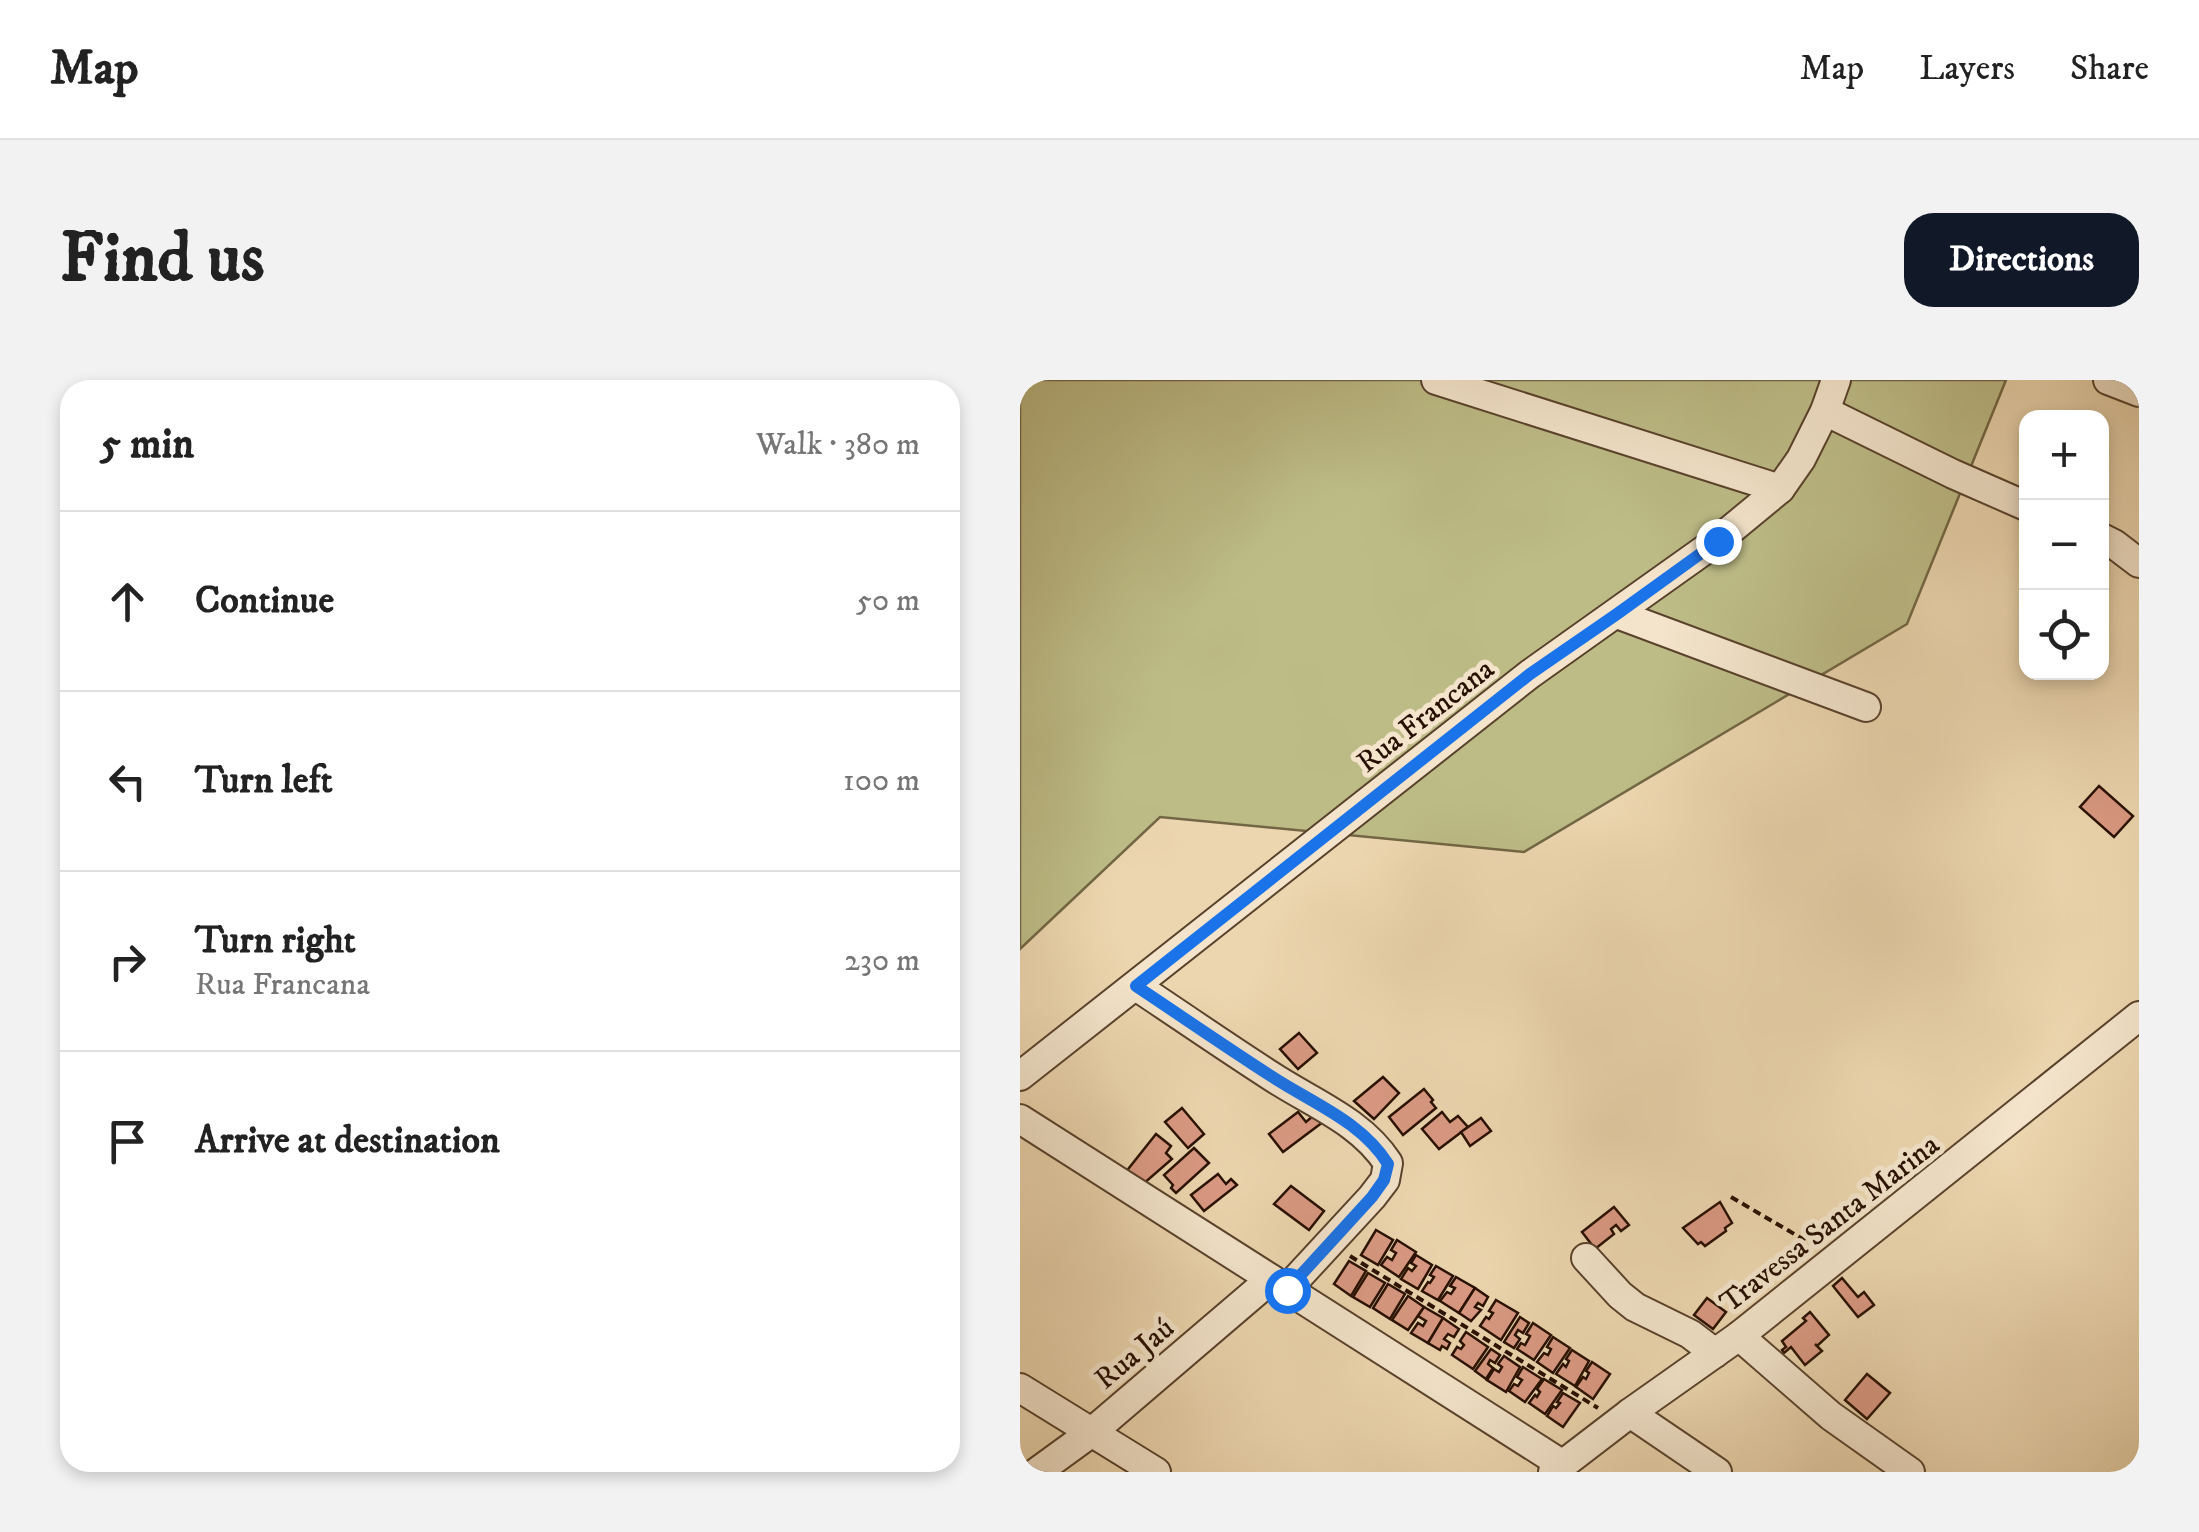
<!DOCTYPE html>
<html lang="en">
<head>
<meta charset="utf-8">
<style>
	:root { --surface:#fff; --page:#f2f2f2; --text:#222; --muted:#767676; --line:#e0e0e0; --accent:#111827 }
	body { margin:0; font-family:"IM FELL DW Pica",serif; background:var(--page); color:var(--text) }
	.controls { position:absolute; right:30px; top:30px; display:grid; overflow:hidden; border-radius:20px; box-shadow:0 5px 15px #0003 }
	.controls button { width:90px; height:90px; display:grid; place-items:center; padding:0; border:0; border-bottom:2px solid var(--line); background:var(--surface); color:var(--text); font:50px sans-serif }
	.stop { position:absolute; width:30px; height:30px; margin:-22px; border:8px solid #1a73e8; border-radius:50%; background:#fff }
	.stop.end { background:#1a73e8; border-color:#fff; box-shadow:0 2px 10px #0008 }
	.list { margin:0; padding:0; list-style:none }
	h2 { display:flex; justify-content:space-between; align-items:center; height:130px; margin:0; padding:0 40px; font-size:42px }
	h2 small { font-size:32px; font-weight:400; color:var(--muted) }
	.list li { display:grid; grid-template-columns:65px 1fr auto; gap:30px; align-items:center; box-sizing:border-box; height:180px; padding:0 40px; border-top:2px solid var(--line) }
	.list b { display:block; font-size:38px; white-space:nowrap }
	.list p { margin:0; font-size:32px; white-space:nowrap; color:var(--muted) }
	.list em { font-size:32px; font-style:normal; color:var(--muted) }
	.icon { flex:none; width:55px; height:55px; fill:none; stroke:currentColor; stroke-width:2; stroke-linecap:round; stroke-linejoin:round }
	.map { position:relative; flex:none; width:1119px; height:1092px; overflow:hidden; border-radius:30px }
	header { display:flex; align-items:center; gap:60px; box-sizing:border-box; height:140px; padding:0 50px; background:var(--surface); border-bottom:2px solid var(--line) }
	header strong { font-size:48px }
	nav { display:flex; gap:55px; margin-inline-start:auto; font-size:35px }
	.intro { display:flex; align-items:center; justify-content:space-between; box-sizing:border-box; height:240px; padding:0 60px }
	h1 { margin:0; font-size:70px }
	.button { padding:25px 45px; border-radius:30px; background:var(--accent); color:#fff; font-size:35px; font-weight:700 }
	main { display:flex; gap:60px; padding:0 60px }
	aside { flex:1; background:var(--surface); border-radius:30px; box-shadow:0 5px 15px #0003 }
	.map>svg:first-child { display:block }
	.green { fill:#bdbc87; stroke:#726644; stroke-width:2.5 }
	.building { fill:#da9983; stroke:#281001; stroke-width:2.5 }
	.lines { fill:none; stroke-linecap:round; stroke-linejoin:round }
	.minor-casing { stroke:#59422c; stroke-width:32 }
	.path { stroke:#281001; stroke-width:4; stroke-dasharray:8 5; stroke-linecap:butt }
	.minor { stroke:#f3e4cb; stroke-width:28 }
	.route { stroke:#1a73e8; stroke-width:12 }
	.labels { text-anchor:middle; stroke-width:10; stroke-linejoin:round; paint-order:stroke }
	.street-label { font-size:30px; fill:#281001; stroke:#f3e4cb }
</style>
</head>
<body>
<header>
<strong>Map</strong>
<nav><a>Map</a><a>Layers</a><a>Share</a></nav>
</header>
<div class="intro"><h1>Find us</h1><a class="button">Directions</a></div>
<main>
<aside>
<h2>5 min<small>Walk · 380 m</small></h2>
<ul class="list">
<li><svg class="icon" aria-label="ahead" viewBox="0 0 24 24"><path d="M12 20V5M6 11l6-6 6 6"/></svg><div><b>Continue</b></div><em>50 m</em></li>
<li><svg class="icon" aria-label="left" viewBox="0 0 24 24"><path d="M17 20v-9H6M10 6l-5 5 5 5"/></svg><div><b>Turn left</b></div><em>100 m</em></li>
<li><svg class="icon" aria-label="right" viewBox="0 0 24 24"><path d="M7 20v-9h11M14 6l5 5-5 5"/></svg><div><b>Turn right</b><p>Rua Francana</p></div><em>230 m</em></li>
<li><svg class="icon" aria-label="arrive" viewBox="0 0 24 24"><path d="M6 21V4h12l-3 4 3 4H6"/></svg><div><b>Arrive at destination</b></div></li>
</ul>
</aside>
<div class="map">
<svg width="1119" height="1092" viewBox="0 0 1119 1092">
	<rect width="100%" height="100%" fill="#ecd6af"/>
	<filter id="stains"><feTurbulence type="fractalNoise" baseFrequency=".002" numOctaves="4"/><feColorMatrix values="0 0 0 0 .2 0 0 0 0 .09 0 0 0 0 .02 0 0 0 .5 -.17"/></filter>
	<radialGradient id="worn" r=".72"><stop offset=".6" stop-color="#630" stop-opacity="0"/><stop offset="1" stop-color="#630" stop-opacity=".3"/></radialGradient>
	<!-- green -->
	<polygon class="green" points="0,0 986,0 887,244 504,472 140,437 0,569"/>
	<!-- building -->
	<g class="building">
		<polygon points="1079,406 1113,436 1094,457 1060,427"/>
		<polygon points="279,653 297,673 278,689 260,669"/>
		<polygon points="363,697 379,713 354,739 334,721"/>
		<polygon points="404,709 413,720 411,722 416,728 383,755 369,737"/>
		<polygon points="162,728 184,754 168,768 145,742"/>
		<polygon points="278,732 286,742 294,735 303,742 263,772 249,754"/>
		<polygon points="422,732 430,742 438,736 448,747 419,769 402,749"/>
		<polygon points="461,738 471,751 450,766 441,752"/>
		<polygon points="136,754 151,766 146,773 152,779 122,805 105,793"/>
		<polygon points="174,768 189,783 156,813 151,808 153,805 144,795"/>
		<polygon points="198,794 206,804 211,799 217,805 184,831 171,815"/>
		<polygon points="271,806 304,831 289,850 254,824"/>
		<polygon points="700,822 712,843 705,848 706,851 685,866 681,862 678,864 663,848"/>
		<polygon points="594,827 609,845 601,851 596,845 591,849 594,854 575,869 562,852"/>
		<polygon points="356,850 373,860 358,885 341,875"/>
		<polygon points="377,860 396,872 379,897 361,885 367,877 372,880 376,873 371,870"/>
		<polygon points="396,875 412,885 398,909 381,899 388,888 392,891 396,886 391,883"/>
		<polygon points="329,881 346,891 331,916 314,904"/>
		<polygon points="416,886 433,896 418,920 402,911 408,902 410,903 414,897 410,895"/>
		<polygon points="348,893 365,903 350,927 333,917"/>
		<polygon points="436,897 455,908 439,933 420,921 427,912 431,914 435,908 430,906"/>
		<polygon points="822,898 838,917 844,912 854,925 838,937 813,906"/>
		<polygon points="368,904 385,914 370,939 353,928"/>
		<polygon points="455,908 468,917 463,926 458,923 455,927 461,930 451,941 439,933"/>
		<polygon points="388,916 404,927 388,950 372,940"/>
		<polygon points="687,918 706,932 693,949 674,935"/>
		<polygon points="476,920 498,933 481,960 460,946 466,937 469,939 473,933 469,931"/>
		<polygon points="404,927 423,938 408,963 391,953 398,943 403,946 406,941 398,936"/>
		<polygon points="790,932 809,955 797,966 795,964 802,971 785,985 771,967 764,973 762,970 766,967 762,961 786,941 783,938"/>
		<polygon points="500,937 509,943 503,953 498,950 495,955 500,959 494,968 484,962"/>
		<polygon points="423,938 439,949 434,957 428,954 424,959 430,963 427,969 422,966 420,970 408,963"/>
		<polygon points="513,943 531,955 514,980 497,969 501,963 505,965 510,956 506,954"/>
		<polygon points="446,952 468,967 453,989 432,975 437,967 441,969 444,965 440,961"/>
		<polygon points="533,957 550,968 533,993 517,982 524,973 528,975 531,969 527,967"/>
		<polygon points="471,969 480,975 475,983 470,980 468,984 473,988 466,999 455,991"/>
		<polygon points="552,970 569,981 555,1006 536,994 543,984 546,987 549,981 546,979"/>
		<polygon points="484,976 500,987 486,1012 467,1000 474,989 479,992 482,987 478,984"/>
		<polygon points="572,982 590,994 573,1019 556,1007 563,997 566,999 569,993 566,991"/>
		<polygon points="503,987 522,999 505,1022 489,1011 494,1004 498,1006 502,1000 497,997"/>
		<polygon points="847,994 870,1013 847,1039 825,1020"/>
		<polygon points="524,999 542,1010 525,1034 509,1023 515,1015 517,1017 520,1012 517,1009"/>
		<polygon points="543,1013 560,1023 543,1047 527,1036 533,1026 536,1028 540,1023 537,1022"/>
	</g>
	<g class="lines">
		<!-- minor casing -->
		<g class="minor-casing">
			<g id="minor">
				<polyline points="416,0 760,109"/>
				<polyline points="1088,0 1119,12"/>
				<polyline points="805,31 933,94 1006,126"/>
				<polyline points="1082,158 1094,164 1119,183"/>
				<polyline points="597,234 846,327"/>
				<path d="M116 606C161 636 206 667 251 696 292 723 341 741 368 783L365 800 352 817 267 909"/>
				<polyline points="0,696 510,294 697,161 760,109 781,79 805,31 816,0"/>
				<polyline points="0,739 543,1085"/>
				<polyline points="566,878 600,915 615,927 670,954 695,973"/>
				<polyline points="719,956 811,1036 890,1092"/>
				<polyline points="0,1008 136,1092"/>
				<polyline points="610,1033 697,1092"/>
				<polyline points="17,1092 72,1052 251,899"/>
				<polyline points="533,1092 610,1033 719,956 1119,636"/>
			</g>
		</g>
		<!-- path -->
		<g class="path">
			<polyline points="711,817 793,865"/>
			<polyline points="330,876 578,1028"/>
		</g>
		<!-- minor -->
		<use href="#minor" class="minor"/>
	</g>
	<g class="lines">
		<!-- route -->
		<path class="route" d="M267 910 352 817 364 800 368 784C341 741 292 723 251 696 206 667 161 636 116 606L510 294 597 234 698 161"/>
	</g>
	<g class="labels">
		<!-- street labels -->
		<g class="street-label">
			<text transform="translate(405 335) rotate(-38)" y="10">Rua Francana</text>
			<text transform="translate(809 843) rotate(-38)" y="10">Travessa Santa Marina</text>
			<text transform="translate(114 973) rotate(-40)" y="10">Rua Jaú</text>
		</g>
	</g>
	<rect width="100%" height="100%" filter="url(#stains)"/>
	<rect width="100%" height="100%" fill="url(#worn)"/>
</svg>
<div class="controls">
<button>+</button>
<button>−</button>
<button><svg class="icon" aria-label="locate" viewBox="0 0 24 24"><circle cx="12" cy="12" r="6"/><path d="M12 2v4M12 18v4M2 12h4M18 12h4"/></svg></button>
</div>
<div class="stop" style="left:267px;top:910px"></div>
<div class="stop end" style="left:698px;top:161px"></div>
</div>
</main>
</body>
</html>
